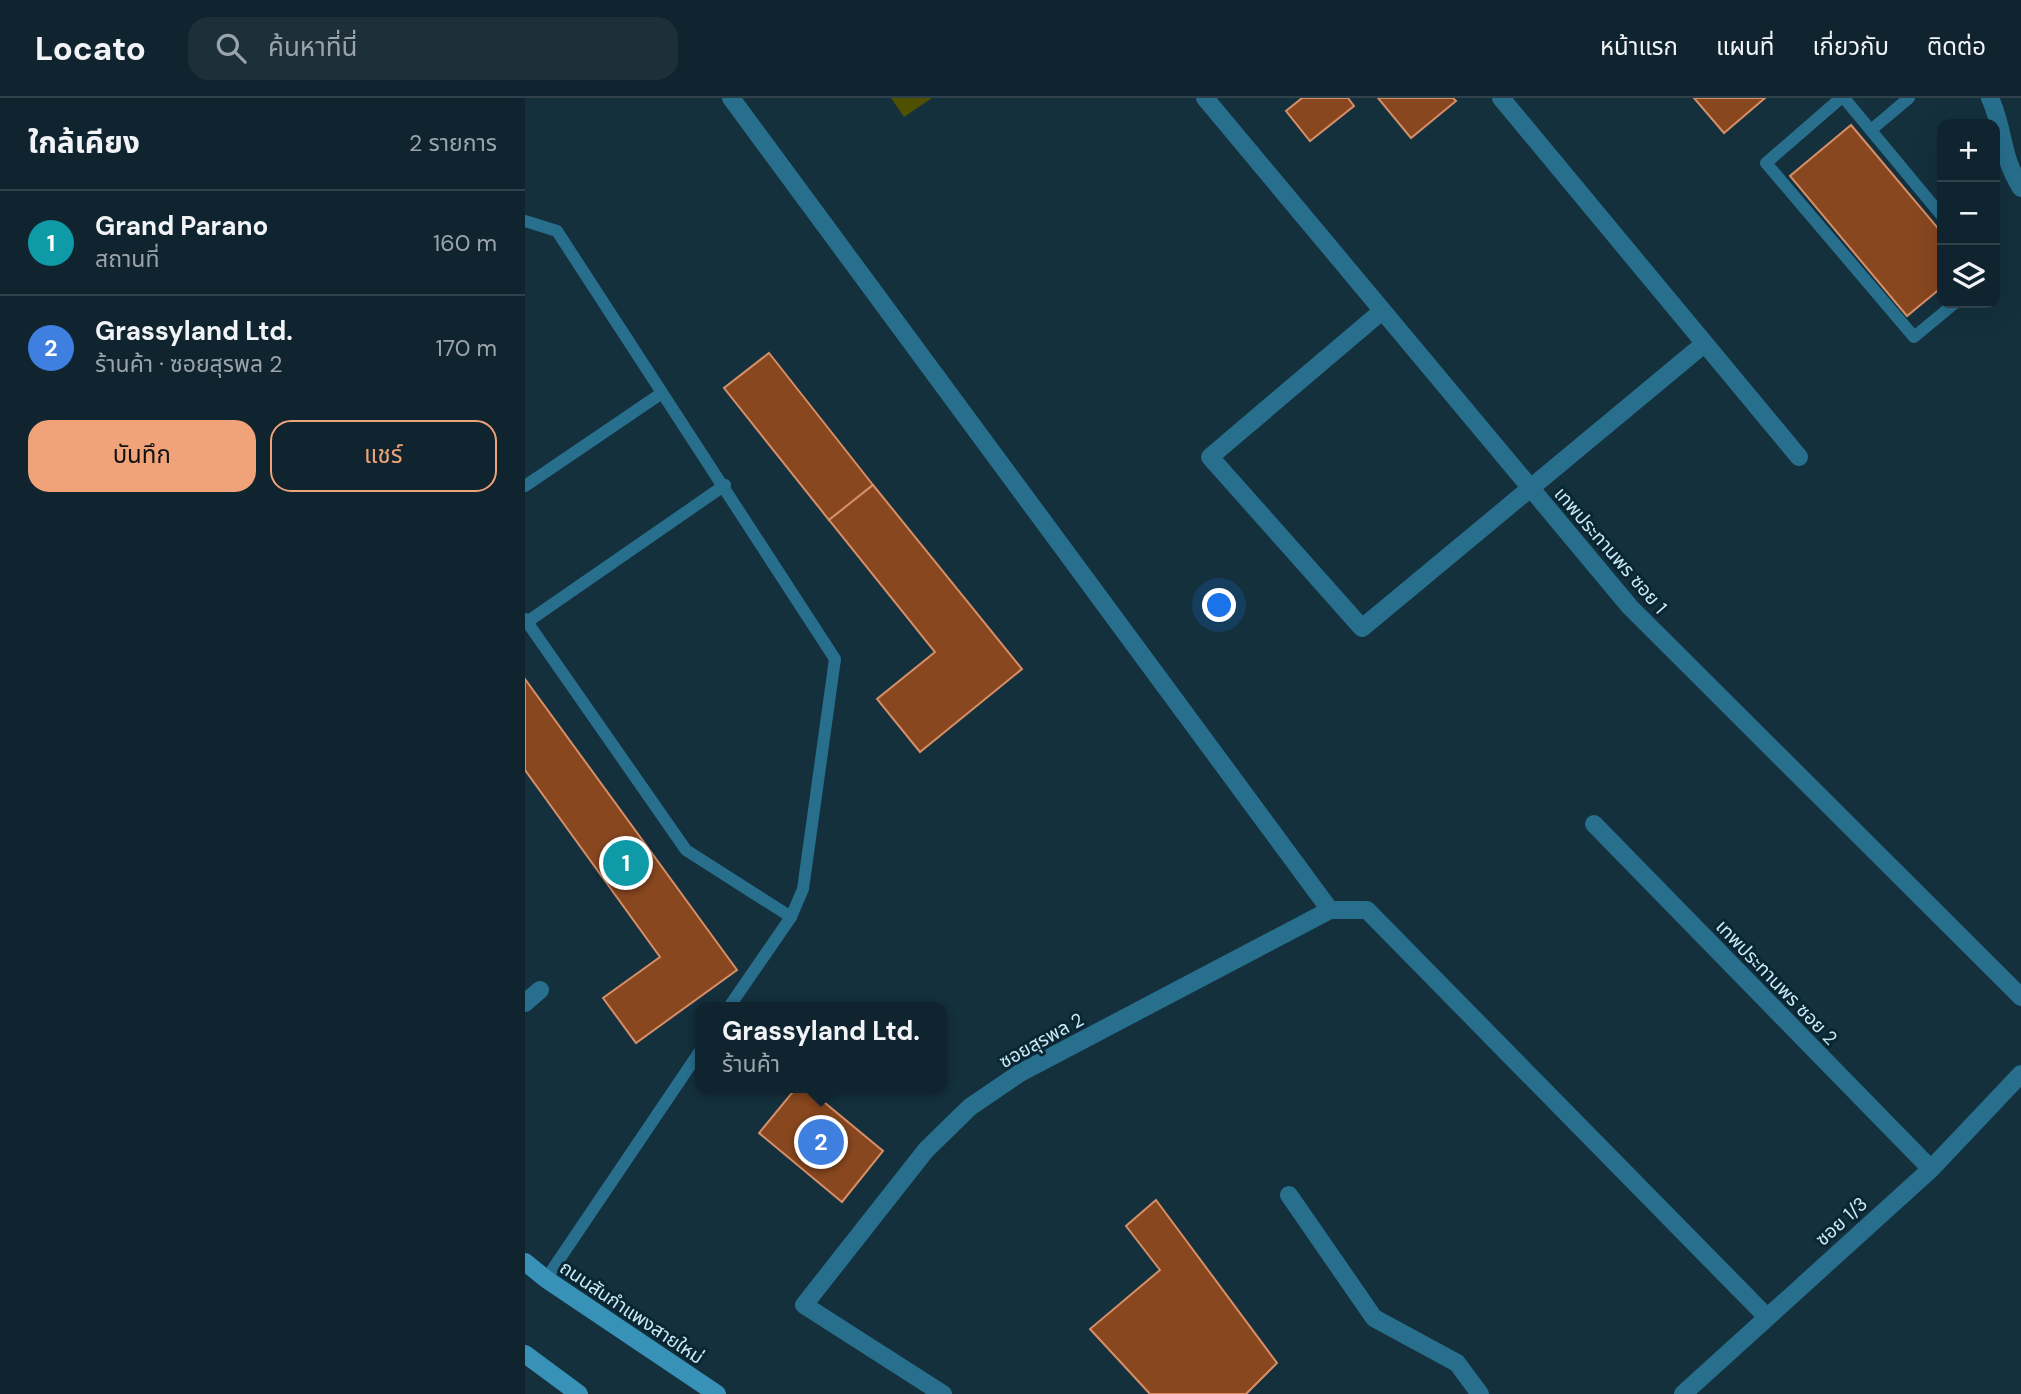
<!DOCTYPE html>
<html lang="th">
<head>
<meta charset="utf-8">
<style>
	:root { --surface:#0f242e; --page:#1d303a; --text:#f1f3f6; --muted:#9ba4aa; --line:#2f414a; --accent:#f0a378 }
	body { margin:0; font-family:"DM Sans","Noto Sans Thai",sans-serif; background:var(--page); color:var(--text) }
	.controls { position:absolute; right:21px; top:21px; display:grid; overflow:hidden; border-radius:14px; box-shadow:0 7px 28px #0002 }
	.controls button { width:63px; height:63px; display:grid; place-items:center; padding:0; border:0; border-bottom:2px solid var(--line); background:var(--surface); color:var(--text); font:35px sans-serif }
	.you { position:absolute; left:695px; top:508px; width:24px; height:24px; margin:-18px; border:5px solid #fff; border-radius:50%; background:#1a73e8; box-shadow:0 0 0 10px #1a73e833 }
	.badge { display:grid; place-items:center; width:46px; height:46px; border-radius:50%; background:var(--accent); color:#fff; font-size:23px; font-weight:700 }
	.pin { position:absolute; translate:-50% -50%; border:4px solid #fff; box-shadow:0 2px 7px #0006 }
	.popup { position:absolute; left:170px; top:904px; width:252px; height:91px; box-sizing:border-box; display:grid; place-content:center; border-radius:14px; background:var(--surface); filter:drop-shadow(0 2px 5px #0005); font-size:23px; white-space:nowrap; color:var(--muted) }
	.popup b { font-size:26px; color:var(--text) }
	.popup::after { content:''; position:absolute; left:50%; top:100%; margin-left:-14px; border:14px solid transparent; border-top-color:var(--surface) }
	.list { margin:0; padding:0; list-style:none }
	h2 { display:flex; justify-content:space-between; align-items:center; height:91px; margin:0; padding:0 28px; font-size:30px }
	h2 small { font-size:23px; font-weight:400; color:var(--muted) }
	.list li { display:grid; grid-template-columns:46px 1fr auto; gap:21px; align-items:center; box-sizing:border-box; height:105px; padding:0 28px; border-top:2px solid var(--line) }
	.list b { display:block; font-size:26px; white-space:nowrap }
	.list p { margin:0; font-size:23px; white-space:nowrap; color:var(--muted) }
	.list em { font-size:23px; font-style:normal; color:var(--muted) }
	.actions { display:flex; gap:14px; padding:21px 28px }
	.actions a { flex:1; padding:16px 0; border:2px solid var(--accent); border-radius:21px; text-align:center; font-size:24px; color:var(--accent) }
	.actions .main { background:var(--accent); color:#111 }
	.icon { flex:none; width:38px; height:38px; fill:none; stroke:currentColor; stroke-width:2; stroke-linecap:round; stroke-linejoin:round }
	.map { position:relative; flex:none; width:1496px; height:1296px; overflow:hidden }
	header { display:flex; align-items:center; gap:42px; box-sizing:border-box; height:98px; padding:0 35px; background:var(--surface); border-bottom:2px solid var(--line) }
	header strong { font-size:33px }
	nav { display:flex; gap:38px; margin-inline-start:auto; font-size:24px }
	.search { width:490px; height:63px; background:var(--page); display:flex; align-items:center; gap:18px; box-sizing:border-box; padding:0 24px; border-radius:21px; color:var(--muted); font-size:26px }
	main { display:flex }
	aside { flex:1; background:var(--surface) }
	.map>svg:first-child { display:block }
	.green { fill:#505002 }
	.building { fill:#88471f; stroke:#d68e66; stroke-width:2 }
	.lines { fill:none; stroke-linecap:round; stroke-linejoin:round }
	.lane { stroke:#286f8d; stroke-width:12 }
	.street { stroke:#286f8d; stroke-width:18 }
	.secondary { stroke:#3892b8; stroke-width:18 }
	.labels { text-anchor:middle; stroke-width:6; stroke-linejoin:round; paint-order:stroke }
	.street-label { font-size:19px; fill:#c9eafa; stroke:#092632 }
</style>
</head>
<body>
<header>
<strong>Locato</strong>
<div class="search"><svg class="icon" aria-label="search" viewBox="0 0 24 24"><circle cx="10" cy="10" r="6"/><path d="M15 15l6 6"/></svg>ค้นหาที่นี่</div>
<nav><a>หน้าแรก</a><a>แผนที่</a><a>เกี่ยวกับ</a><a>ติดต่อ</a></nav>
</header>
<main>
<aside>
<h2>ใกล้เคียง<small>2 รายการ</small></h2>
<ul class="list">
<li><span class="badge" style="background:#0f9aa8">1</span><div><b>Grand Parano</b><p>สถานที่</p></div><em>160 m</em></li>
<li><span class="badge" style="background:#3f7fe0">2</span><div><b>Grassyland Ltd.</b><p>ร้านค้า · ซอยสุรพล 2</p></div><em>170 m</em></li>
</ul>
<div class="actions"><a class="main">บันทึก</a><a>แชร์</a></div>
</aside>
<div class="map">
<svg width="1496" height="1296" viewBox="0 0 1496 1296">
	<rect width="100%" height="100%" fill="#14303d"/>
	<!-- green -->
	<polygon class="green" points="366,0 407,0 379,19"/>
	<!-- building -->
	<g class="building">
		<polygon points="777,0 823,0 829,8 785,43 761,13"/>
		<polygon points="853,0 928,0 931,3 886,40"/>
		<polygon points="1169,0 1240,0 1199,35"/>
		<polygon points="1326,27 1417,135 1417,189 1382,218 1265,78"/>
		<polygon points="244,255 348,387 304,422 199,290"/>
		<polygon points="348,387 497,571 395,654 352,601 410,554 304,422"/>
		<polygon points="0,581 212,872 111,945 78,900 135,859 0,672"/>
		<polygon points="271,990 282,990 358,1053 317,1104 234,1035"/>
		<polygon points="631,1102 752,1265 721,1296 625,1296 565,1231 635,1172 601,1128"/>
	</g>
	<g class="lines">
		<!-- lane -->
		<g class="lane">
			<polyline points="1316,0 1241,65 1389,239 1430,205"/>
			<polyline points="1319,0 1417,118"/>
			<polyline points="1346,32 1384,0"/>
			<polyline points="0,123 32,133 310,561 278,791 266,819 204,909"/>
			<polyline points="0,388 137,295"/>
			<polyline points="0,521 161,752 266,819"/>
			<polyline points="2,524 200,387"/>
			<polyline points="21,1181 175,953"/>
		</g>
		<!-- street -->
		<g class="street">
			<polyline points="206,0 805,812"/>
			<polyline points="680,0 1105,509 1496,899"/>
			<polyline points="976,0 1274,359"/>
			<path d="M1465 0C1480 33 1475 56 1496 90"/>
			<polyline points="857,213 685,359 837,530 1179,246"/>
			<polyline points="1069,726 1406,1071"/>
			<polyline points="0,905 15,892"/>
			<polyline points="764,1097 849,1220 932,1265 955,1296"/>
			<polyline points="418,1296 279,1207 401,1052 445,1009 495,975 805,812 842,812 1241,1218"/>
			<polyline points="1158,1296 1406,1071 1496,976"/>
		</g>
		<!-- secondary -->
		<g class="secondary">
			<polyline points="0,1164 21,1181 192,1296"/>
			<polyline points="0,1256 54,1296"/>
		</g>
	</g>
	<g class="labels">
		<!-- street labels -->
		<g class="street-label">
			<text transform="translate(1086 452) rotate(49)" y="7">เทพประทานพร ซอย 1</text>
			<text transform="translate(1252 884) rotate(46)" y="7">เทพประทานพร ซอย 2</text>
			<text transform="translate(516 942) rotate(-29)" y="7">ซอยสุรพล 2</text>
			<text transform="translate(1316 1123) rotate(-42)" y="7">ซอย 1/3</text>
			<text transform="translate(107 1214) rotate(34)" y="7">ถนนสันกำแพงสายใหม่</text>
		</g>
	</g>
</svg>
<div class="controls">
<button>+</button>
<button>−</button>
<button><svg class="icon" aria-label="layers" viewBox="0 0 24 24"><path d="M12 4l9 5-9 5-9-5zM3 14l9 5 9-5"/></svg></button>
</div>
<div class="you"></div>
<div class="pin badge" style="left:101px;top:765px;background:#0f9aa8">1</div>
<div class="pin badge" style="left:296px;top:1044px;background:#3f7fe0">2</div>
<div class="popup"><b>Grassyland Ltd.</b>ร้านค้า</div>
</div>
</main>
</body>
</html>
